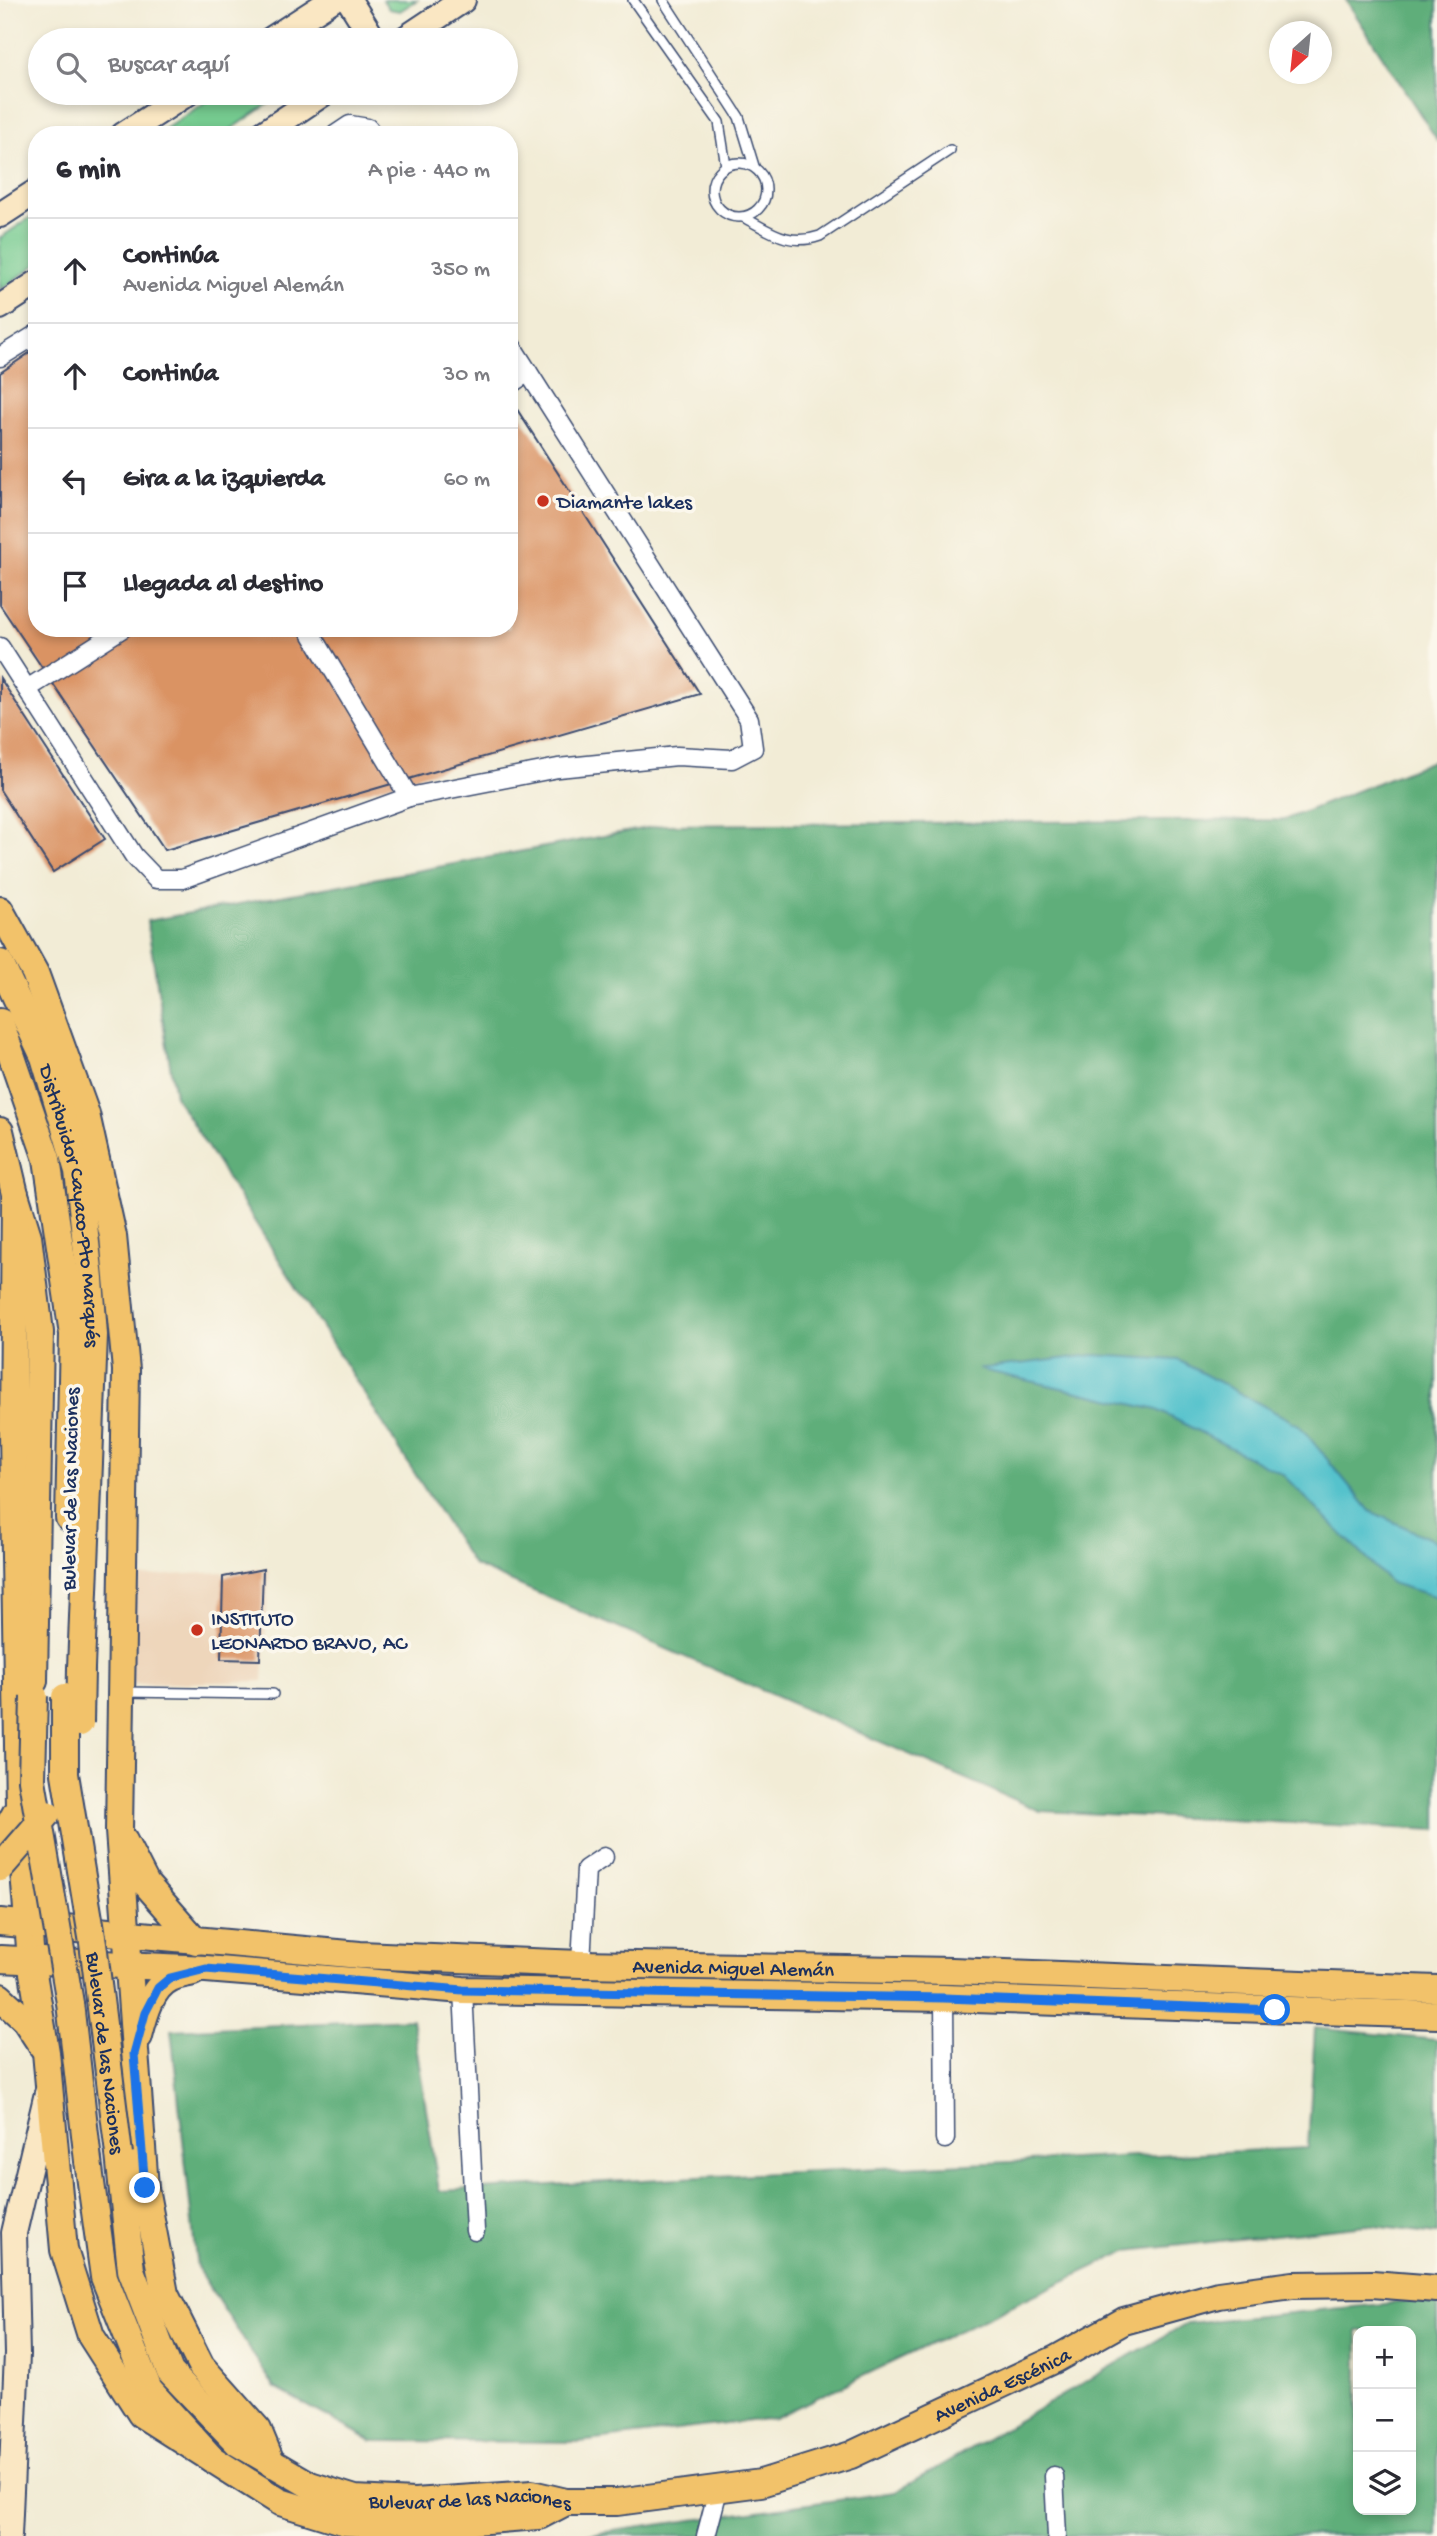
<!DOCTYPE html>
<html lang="es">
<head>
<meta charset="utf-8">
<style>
	:root { --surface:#fff; --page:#f7f7f7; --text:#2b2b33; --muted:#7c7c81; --line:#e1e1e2 }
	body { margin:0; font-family:"Gochi Hand",sans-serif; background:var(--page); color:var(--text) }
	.controls { position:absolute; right:21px; bottom:21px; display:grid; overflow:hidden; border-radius:14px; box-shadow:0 4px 10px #0003 }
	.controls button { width:63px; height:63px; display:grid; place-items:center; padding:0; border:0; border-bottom:2px solid var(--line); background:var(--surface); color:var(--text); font:35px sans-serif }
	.compass { position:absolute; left:1269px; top:21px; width:63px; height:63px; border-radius:50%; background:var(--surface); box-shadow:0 4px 10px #0003; rotate:207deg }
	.stop { position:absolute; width:21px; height:21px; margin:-16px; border:5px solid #1a73e8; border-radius:50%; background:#fff }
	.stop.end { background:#1a73e8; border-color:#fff; box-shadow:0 2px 7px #0008 }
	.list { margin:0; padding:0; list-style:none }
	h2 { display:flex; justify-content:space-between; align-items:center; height:91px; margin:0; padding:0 28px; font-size:30px }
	h2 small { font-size:23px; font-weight:400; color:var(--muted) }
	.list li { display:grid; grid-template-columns:46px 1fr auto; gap:21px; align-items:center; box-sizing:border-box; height:105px; padding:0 28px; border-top:2px solid var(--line) }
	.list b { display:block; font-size:26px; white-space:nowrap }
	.list p { margin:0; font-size:23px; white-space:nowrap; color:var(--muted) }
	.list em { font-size:23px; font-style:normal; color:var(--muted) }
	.icon { flex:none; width:38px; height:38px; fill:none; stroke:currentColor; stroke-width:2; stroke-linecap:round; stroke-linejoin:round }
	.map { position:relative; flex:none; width:1437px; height:2536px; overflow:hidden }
	.search { position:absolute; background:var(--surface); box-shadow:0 4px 10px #0003; left:28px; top:28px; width:490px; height:77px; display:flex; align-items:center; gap:18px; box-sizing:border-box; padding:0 24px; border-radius:38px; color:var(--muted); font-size:26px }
	.panel { position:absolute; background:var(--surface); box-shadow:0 4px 10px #0003; left:28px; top:126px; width:490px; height:511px; border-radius:28px }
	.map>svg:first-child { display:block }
	.built { fill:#eed6bb }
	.green { fill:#74ca8f; stroke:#487c76; stroke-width:2 }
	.forest { fill:#5fae7a; stroke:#3d6e6c; stroke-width:2; fill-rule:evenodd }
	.water { fill:#55c2cc; stroke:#387895; stroke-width:2 }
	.building { fill:#da9364 }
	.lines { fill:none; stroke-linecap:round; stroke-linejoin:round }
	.lane-casing { stroke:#3b4b70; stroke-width:12 }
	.street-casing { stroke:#3b4b70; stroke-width:21 }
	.secondary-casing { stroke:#3b4b70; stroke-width:28 }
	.primary-casing { stroke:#3b4b70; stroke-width:30 }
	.lane { stroke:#fff; stroke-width:9 }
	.street { stroke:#fff; stroke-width:18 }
	.secondary { stroke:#fae7c3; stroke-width:24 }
	.primary { stroke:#f2c26a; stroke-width:26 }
	.primary-bridge-casing { stroke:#3b4b70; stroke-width:30; stroke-linecap:butt }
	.primary-bridge { stroke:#f2c26a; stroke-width:26 }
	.route { stroke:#1a73e8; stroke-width:9 }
	.poi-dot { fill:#c8321e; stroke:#fbf7ec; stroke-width:2.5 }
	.labels { text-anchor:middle; stroke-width:7; stroke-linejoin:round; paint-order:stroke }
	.poi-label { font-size:21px; fill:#1b2f5e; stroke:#fbf7ec; text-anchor:start }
	.street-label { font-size:21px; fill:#1b2f5e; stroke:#fbf7ec }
</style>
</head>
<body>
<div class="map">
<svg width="1437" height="2536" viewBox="0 0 1437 2536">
	<rect width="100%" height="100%" fill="#fbf7ec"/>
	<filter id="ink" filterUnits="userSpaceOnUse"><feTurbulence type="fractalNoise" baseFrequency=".0143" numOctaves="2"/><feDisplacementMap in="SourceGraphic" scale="14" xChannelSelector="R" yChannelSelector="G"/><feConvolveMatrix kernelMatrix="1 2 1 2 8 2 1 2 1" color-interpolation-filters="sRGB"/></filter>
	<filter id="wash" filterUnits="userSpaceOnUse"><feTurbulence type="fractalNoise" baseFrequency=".00686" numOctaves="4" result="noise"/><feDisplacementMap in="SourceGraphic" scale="28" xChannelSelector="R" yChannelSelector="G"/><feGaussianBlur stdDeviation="1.57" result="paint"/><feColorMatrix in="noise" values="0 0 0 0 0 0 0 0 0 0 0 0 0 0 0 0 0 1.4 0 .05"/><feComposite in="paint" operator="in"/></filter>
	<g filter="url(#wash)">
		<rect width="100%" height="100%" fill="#f2ecd6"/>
		<!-- built -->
		<polygon class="built" points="269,1569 263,1681 132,1684 123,1578"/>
		<!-- green -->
		<g class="green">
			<polygon points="383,0 417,0 400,11 389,9"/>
			<polygon points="313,31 325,32 333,40 299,40"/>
			<polygon points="219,93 284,93 223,135 156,135"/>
			<polygon points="37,213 37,264 0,290 0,238"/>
		</g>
		<!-- forest -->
		<g class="forest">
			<polygon points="1346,0 1437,0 1437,140"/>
			<polygon points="1437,759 1437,1830 1040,1811 473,1565 175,1096 147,921 663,825 1284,820"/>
			<polygon points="412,2019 439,2191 774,2173 1308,2148 1315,2028 1437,2040 1437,2234 1366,2225 1127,2251 774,2418 579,2442 372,2441 275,2388 197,2268 171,2030"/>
			<path d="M1435 2299 1437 2300V2536L584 2535 895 2492 1187 2323ZM1358 2331H1411V2510H1358Z"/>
		</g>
		<!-- water -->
		<polygon class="water" points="1093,1355 1178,1360 1299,1425 1370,1511 1437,1542 1437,1597 1391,1583 1282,1474 1157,1410 978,1369"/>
		<g id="blocks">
			<!-- building -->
			<g class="building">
				<polygon points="37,348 37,628 509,628 509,397 700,694 165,850 0,605 0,373"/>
				<polygon points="0,678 105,839 53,872 0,790"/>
				<polygon points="263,1569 260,1660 221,1659 223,1577"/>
			</g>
		</g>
	</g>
	<g filter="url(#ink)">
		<use href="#blocks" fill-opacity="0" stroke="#3b4b70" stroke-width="2"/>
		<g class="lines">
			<!-- lane casing -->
			<g class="lane-casing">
				<g id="lane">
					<polyline points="633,0 719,122 726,166"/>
					<polyline points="663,0 739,117 754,166"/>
					<circle cx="739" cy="190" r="27"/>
					<path d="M743 217C770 231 788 247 820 236L950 150"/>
					<polyline points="123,1692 273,1694"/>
				</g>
			</g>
			<!-- street casing -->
			<g class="street-casing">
				<g id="street">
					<polyline points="335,135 350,125 368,128 373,135"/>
					<polyline points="0,357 37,334"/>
					<polyline points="509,385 528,372"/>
					<polyline points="308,628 409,797"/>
					<polyline points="0,647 134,856 156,879 182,879 409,797 558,768 677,756 732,759 753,748 749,719 509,342"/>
					<polyline points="27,689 123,628"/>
					<polyline points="581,1964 586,1869 604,1857"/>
					<polyline points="463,1990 475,2231"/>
					<polyline points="944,1998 945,2139"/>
					<polyline points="1054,2476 1057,2536"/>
					<polyline points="706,2536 718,2490"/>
				</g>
			</g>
			<!-- secondary casing -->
			<g class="secondary-casing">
				<g id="secondary">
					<polyline points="349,0 374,40"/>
					<polyline points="270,40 332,0"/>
					<polyline points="403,40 463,0"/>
					<polyline points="123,135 188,93"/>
					<polyline points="261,135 324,93"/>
					<polyline points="0,215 37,191"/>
					<polyline points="0,307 37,283"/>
					<polyline points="9,2536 17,2354 14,2233 47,2093"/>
				</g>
			</g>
			<!-- primary casing -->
			<g class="primary-casing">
				<g id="primary">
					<polyline points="0,910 35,973 86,1114 113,1236 126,1370 119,1831 145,2188 165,2294 201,2366 258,2430 272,2464"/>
					<path id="s1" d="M0 963 44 1057 78 1171 90 1279 94 1335 81 1668"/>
					<polyline points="0,1022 47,1159 73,1334 69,1518"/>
					<polyline points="0,1131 15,1194 28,1236 40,1332 34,1681"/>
					<polyline points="15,1194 13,1432 19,1807 31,1961 46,2052 64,2250 91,2336 141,2414 212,2459"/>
					<polyline points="0,1841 19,1807"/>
					<polyline points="124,1841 146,1884 196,1941"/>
					<path id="s2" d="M0 1922 360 1955 581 1964 952 1971 1437 1989"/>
					<polyline points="0,1959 206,1969 463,1990 944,1998 1437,2015"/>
					<polyline points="0,1997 25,2020 42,2046"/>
					<path d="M139 2036C144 2016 151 1987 171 1978 177 1975 186 1974 193 1972"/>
					<path id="s3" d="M119 2154 131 2270 170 2372 238 2443 310 2485 355 2499 414 2502 532 2494 566 2502H617L761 2483 851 2455 1056 2359 1124 2321 1218 2295 1293 2285 1372 2284 1437 2289"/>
					<polyline points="88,2161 104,2277 149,2390 212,2459 280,2502 345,2522 407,2526 539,2516 566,2502"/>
				</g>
			</g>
			<!-- lane -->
			<use href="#lane" class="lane"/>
			<!-- street -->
			<use href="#street" class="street"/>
			<!-- secondary -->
			<use href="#secondary" class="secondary"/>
			<!-- primary -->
			<use href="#primary" class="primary"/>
			<!-- primary-bridge casing -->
			<g class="primary-bridge-casing">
				<g id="primary-bridge">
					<polyline points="34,1696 32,1780 70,2003 88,2161"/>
					<path id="s4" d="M65 1697V1774L93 1943 119 2154"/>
					<polyline points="80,1723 81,1668"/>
					<polyline points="0,1868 47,1814"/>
				</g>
			</g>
			<!-- primary-bridge -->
			<use href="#primary-bridge" class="primary-bridge"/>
		</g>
	</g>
	<g class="lines" filter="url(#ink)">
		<!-- route -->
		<polyline class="route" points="145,2188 134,2054 145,2013 158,1988 170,1978 206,1969 463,1990 944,1998 1275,2010"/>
	</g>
	<!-- markers -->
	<g class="poi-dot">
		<circle cx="543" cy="501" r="7"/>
		<circle cx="197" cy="1630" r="7"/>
	</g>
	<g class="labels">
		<!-- poi labels -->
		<g class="poi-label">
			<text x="557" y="508">Diamante lakes</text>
			<text x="211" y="1625">INSTITUTO<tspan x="211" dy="24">LEONARDO BRAVO, AC</tspan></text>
		</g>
		<!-- street labels -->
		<g class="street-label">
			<text dy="7" stroke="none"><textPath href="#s1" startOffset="256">Distribuidor Cayaco-Pto Marqués</textPath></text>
			<text transform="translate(69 1489) rotate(-89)" y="7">Bulevar de las Naciones</text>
			<text dy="7" stroke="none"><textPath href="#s2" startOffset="735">Avenida Miguel Alemán</textPath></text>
			<text dy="7" stroke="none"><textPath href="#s4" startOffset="359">Bulevar de las Naciones</textPath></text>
			<text dy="7" stroke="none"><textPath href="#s3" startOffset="1124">Avenida Escénica</textPath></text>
			<text dy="7" stroke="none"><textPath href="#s3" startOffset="570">Bulevar de las Naciones</textPath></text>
		</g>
	</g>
</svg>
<div class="controls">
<button>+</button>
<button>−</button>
<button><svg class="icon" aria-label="layers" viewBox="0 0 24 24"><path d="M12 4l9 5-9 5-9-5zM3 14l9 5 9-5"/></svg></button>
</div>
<svg class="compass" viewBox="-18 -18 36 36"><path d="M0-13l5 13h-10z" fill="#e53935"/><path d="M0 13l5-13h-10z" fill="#7c7c81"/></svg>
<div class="stop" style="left:1275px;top:2010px"></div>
<div class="stop end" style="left:145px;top:2188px"></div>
<div class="search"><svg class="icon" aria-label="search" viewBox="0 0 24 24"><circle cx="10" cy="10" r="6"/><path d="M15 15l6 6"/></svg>Buscar aquí</div>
<section class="panel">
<h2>6 min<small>A pie · 440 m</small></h2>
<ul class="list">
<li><svg class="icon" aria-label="ahead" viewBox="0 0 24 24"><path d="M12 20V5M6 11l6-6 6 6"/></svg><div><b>Continúa</b><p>Avenida Miguel Alemán</p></div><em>350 m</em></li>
<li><svg class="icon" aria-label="ahead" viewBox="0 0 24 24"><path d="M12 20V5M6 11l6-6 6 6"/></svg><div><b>Continúa</b></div><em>30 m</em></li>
<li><svg class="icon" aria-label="left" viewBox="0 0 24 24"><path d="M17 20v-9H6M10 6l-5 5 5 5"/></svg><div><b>Gira a la izquierda</b></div><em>60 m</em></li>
<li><svg class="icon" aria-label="arrive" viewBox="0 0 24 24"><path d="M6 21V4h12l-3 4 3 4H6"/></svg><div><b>Llegada al destino</b></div></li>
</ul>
</section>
</div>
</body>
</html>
